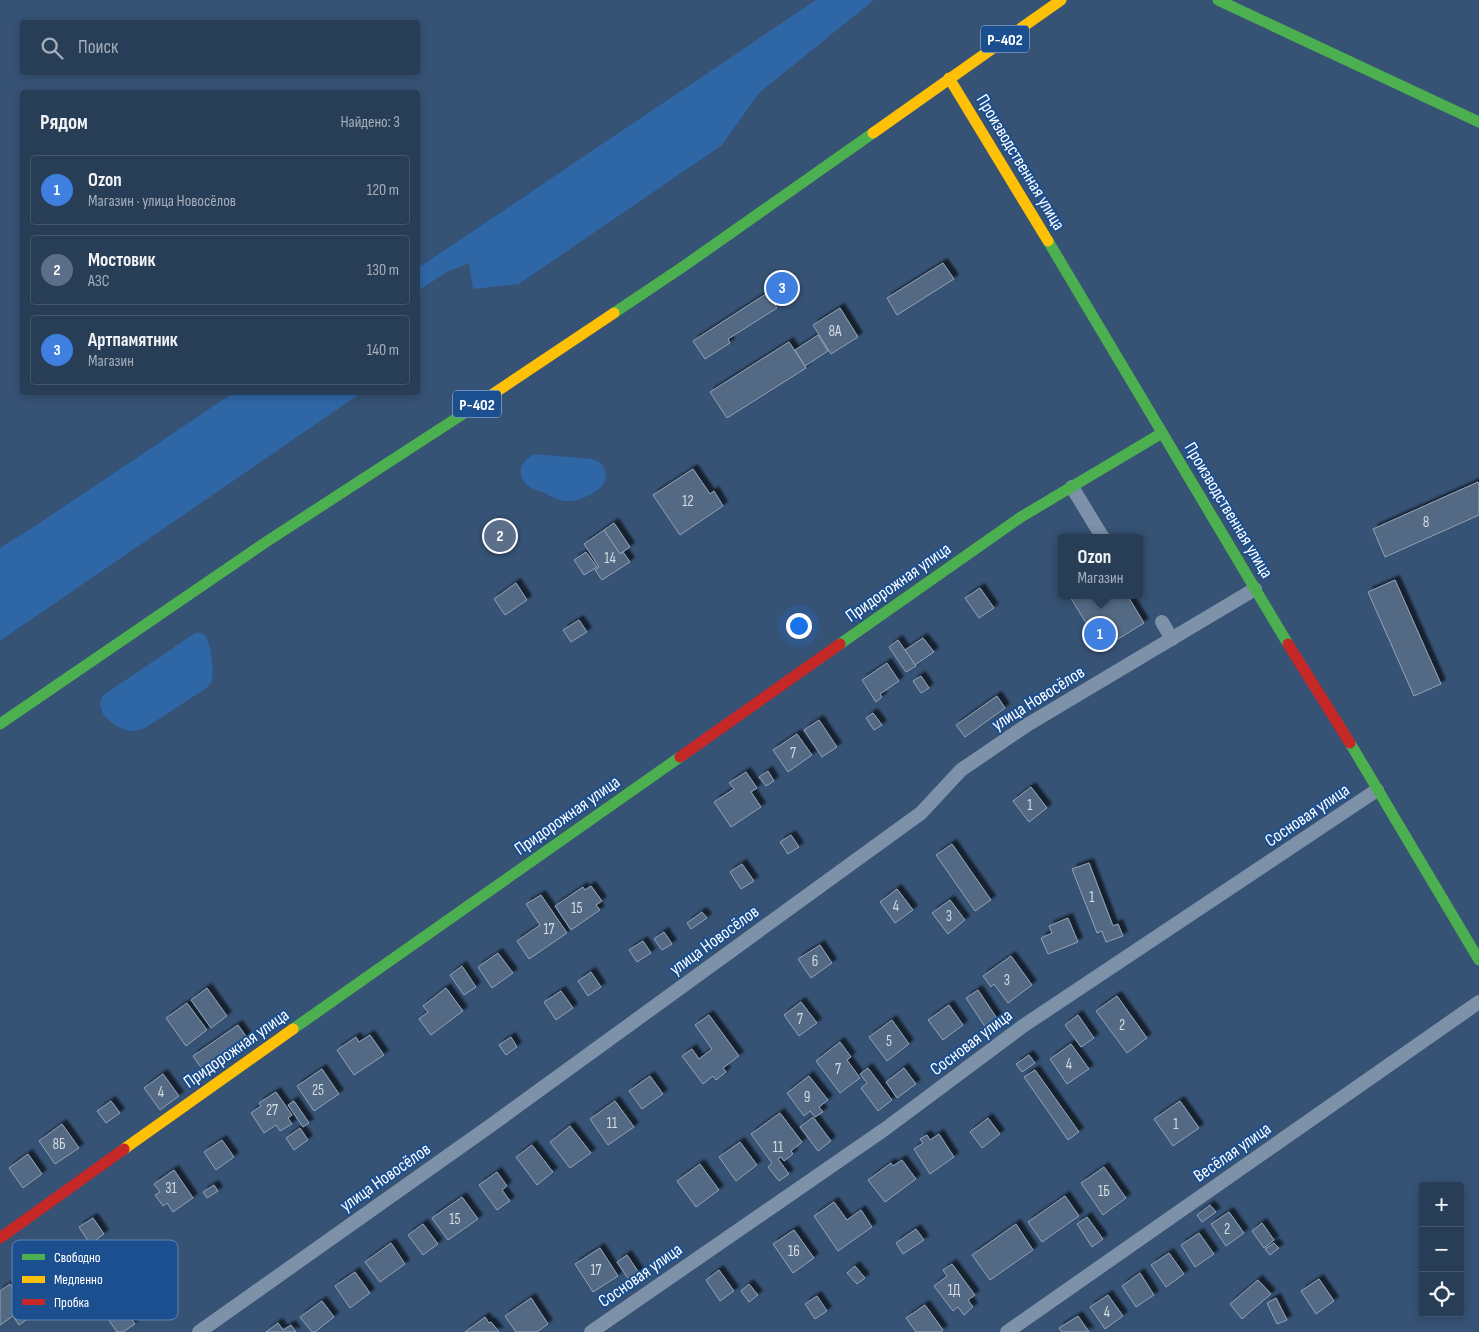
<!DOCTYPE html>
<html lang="ru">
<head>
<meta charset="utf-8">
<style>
	:root { --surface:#283e57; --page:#344961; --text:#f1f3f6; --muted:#a5aeba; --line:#44576d; --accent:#b9c2ce }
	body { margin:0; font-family:"Sofia Sans Condensed",sans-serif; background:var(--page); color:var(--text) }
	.controls { position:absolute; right:15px; bottom:15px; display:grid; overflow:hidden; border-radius:5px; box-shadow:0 2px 8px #0003 }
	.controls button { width:45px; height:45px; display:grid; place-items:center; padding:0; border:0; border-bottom:1px solid var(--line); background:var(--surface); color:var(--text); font:25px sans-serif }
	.you { position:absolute; left:798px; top:625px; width:18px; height:18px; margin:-12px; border:4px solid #fff; border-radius:50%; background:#1a73e8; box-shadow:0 0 0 8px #1a73e833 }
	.badge { display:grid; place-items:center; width:32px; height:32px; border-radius:50%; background:var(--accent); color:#fff; font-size:16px; font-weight:700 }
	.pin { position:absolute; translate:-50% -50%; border:2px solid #fff; box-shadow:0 1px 5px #0006 }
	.popup { position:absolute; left:1058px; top:534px; width:85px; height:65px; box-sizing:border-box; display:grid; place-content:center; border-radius:5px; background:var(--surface); filter:drop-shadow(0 1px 4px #0005); font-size:16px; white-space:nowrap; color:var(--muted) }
	.popup b { font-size:19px; color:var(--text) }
	.popup::after { content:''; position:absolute; left:50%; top:100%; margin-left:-10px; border:10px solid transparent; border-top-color:var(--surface) }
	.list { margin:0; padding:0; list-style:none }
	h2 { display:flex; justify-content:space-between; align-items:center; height:65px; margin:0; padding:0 20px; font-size:21px }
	h2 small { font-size:16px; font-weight:400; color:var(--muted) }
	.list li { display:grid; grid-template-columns:32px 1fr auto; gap:15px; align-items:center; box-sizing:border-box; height:70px; margin:0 10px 10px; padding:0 10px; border:1px solid var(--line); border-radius:5px }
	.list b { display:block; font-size:19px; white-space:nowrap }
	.list p { margin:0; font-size:16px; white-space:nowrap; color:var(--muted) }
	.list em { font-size:16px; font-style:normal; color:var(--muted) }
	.icon { flex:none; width:28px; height:28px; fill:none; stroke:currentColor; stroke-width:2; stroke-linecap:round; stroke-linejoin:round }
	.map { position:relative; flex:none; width:1479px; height:1332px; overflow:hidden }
	.search { position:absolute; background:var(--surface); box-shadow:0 2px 8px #0003; left:20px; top:20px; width:400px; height:55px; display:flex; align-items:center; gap:12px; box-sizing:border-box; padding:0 18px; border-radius:5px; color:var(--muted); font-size:19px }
	.panel { position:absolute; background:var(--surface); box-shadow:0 2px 8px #0003; left:20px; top:90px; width:400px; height:305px; border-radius:5px }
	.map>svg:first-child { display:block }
	.green { fill:#2f66a5 }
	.building { fill:#526984; stroke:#92a2b6; filter:url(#shadow) }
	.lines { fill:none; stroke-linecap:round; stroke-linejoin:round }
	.street { stroke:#7d92a8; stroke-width:14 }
	.fast { stroke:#4caf50; stroke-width:11 }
	.slow { stroke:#ffc107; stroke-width:11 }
	.jam { stroke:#c62828; stroke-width:11 }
	.labels { text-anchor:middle; stroke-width:4; stroke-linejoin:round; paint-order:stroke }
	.number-label { font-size:15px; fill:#d4dae0 }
	.shield { fill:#1b4f8f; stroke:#bbcadd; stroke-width:1 }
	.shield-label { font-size:16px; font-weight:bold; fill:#fff }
	.street-label { font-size:18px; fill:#fff; stroke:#1b4f8f }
	.key { fill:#1b4f8f; stroke:#5f84b1; stroke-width:1 }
	.key-label { font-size:14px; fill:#fff }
</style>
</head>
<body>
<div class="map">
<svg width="1479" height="1332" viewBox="0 0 1479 1332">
	<defs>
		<filter id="shadow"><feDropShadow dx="4.5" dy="-4.5" stdDeviation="1" flood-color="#0009"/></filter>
	</defs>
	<rect width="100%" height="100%" fill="#365274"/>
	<!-- green -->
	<g class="green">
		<polygon points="816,0 874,0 759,93 722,145 519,284 473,289 469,263 447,272 418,291 418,268"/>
		<polygon points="233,393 361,393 0,641 0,548 35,526"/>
		<path d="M534 454 592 459C601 461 605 467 606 476 606 483 601 488 596 491 586 497 578 502 567 501 559 501 552 497 545 493 539 491 532 489 527 485 524 483 522 479 521 475 519 464 526 459 534 454Z"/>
		<path d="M195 633C199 633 203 633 206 637 211 644 214 671 212 680 211 682 209 684 208 687L145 728C141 729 137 731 133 731 120 730 101 719 100 704 100 703 102 698 102 696Z"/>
	</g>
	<!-- building -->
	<g class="building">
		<polygon points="943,263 954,279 897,315 887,298"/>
		<polygon points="786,281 790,288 772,300 777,308 728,339 730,343 705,359 693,341"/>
		<polygon points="840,308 858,337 831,354 813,325"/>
		<polygon points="818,335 828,351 805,366 795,350"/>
		<polygon points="789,342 806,368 727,418 710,392"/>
		<polygon points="693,469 710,494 714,491 723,506 680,535 653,495"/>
		<polygon points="1478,482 1479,485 1479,515 1385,557 1373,529"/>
		<polygon points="614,523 630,547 620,554 604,530"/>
		<polygon points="604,530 620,554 623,552 630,562 602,580 595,570 599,567 584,544"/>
		<polygon points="586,552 597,567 584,575 574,560"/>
		<polygon points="1395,580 1441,684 1414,696 1368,592"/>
		<polygon points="516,583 527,600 505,615 494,599"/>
		<polygon points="980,588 994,608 979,618 965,598"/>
		<polygon points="1069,595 1127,595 1144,623 1102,649"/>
		<polygon points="579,620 587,632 571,642 563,630"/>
		<polygon points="923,638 934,652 915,665 905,650"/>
		<polygon points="898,640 916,666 906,672 889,647"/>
		<polygon points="887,663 899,681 880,694 882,697 876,702 862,680"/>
		<polygon points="921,676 929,688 921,693 913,681"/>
		<polygon points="997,696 1005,708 965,737 956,725"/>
		<polygon points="873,713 882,725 874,730 866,718"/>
		<polygon points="819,720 837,747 822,757 804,730"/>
		<polygon points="797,734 812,755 788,772 773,750"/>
		<polygon points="768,771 774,781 766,786 759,777"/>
		<polygon points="746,772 757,788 751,792 761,807 731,827 714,802 734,789 729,783"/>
		<polygon points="1031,787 1047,808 1029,822 1013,801"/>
		<polygon points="791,835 799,847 788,854 780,842"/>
		<polygon points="952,844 991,900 975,911 936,855"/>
		<polygon points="1089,863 1113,926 1118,924 1123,936 1106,942 1102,931 1097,933 1072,869"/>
		<polygon points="742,864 754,881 741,889 730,872"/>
		<polygon points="591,886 602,901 596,905 600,910 571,930 555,906 583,887 585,890"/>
		<polygon points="897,889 913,910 895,923 880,902"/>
		<polygon points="541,895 567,933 529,959 517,941 540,925 526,904"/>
		<polygon points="950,900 965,920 948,934 932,913"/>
		<polygon points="702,912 707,918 691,929 687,923"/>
		<polygon points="1068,918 1078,942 1048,954 1041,938 1052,933 1049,926"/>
		<polygon points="664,932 672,944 662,950 654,939"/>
		<polygon points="643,941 651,953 637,962 629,950"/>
		<polygon points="820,945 832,963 811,978 798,959"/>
		<polygon points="498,953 513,973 492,988 478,967"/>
		<polygon points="1011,956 1032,985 1008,1003 994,984 991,987 983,976"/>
		<polygon points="462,966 476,987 464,995 450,975"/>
		<polygon points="591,972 601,987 588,996 578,981"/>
		<polygon points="207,988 227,1016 211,1028 191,1000"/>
		<polygon points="446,988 463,1011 431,1035 419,1019 428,1012 423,1006"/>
		<polygon points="978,990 1002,1026 990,1034 966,998"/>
		<polygon points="561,991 573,1008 556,1020 544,1002"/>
		<polygon points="1117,996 1147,1038 1127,1053 1096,1011"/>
		<polygon points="801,1002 817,1023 799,1036 784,1015"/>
		<polygon points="187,1003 207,1030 186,1046 166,1018"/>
		<polygon points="949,1005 963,1025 943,1040 928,1020"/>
		<polygon points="709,1015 739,1056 723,1068 726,1072 716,1080 713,1076 703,1084 682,1056 692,1049 699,1059 712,1049 695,1025"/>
		<polygon points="1078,1015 1094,1038 1081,1047 1065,1025"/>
		<polygon points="892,1020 909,1044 887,1061 869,1037"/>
		<polygon points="238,1025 252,1045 207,1076 193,1056"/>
		<polygon points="370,1035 384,1055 354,1075 337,1050 356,1037 359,1042"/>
		<polygon points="511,1037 517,1047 506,1055 499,1045"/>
		<polygon points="840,1042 851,1057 847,1060 860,1078 840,1093 816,1061"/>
		<polygon points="1071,1044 1089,1069 1067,1084 1050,1059"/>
		<polygon points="1029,1055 1035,1063 1022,1072 1016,1064"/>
		<polygon points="868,1068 892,1100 878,1111 861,1088 867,1083 860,1074"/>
		<polygon points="904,1068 916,1084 897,1098 886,1082"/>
		<polygon points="322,1069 339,1094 314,1111 297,1086"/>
		<polygon points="1035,1070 1079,1132 1068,1140 1024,1077"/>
		<polygon points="163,1074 179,1096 160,1110 144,1088"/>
		<polygon points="650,1076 663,1094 642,1109 629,1091"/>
		<polygon points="809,1076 828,1100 819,1107 823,1112 815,1117 810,1111 804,1116 787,1093"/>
		<polygon points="276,1092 292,1115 288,1118 292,1124 280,1131 276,1125 264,1133 251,1113 261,1106 259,1103"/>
		<polygon points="111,1101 120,1113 106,1123 97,1111"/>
		<polygon points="294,1101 309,1123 303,1127 288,1105"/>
		<polygon points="615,1101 634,1127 608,1145 590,1119"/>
		<polygon points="1180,1101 1199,1128 1173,1146 1154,1119"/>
		<polygon points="780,1113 802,1142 791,1151 793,1154 784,1161 781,1157 778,1159 789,1174 779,1181 768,1167 772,1163 751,1134"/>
		<polygon points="813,1117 831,1141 818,1151 800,1127"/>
		<polygon points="988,1118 1000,1134 982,1148 970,1132"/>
		<polygon points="62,1124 79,1148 55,1164 39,1141"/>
		<polygon points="570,1126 591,1153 570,1168 550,1142"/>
		<polygon points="300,1128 308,1140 294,1150 286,1138"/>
		<polygon points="939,1134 954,1157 930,1174 914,1149 923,1143 920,1139 927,1135 930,1140"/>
		<polygon points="222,1140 234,1157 216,1170 204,1152"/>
		<polygon points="740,1142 757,1165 736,1181 719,1157"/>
		<polygon points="532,1145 553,1172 537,1185 516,1157"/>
		<polygon points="28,1154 42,1174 23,1188 9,1168"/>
		<polygon points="902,1160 916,1179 885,1202 868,1180 891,1163 893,1166"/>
		<polygon points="700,1164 719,1190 696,1207 677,1181"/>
		<polygon points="1104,1167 1126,1198 1103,1215 1081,1183"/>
		<polygon points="174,1170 193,1198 173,1212 167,1203 163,1206 155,1195 160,1192 154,1184"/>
		<polygon points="497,1172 507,1186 502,1190 510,1201 497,1210 479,1185"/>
		<polygon points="214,1185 218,1191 207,1198 203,1192"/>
		<polygon points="1065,1196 1079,1216 1042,1242 1028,1222"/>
		<polygon points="462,1197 478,1219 448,1240 432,1218"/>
		<polygon points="834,1202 847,1220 861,1210 872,1227 838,1251 814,1216"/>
		<polygon points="1210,1205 1216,1212 1202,1222 1197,1215"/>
		<polygon points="1229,1212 1244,1233 1226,1246 1211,1224"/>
		<polygon points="1087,1217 1103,1239 1092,1247 1077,1224"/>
		<polygon points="93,1218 104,1234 90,1244 79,1227"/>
		<polygon points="1262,1223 1274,1240 1264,1248 1252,1231"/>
		<polygon points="423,1224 438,1244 423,1255 408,1235"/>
		<polygon points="1016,1224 1033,1250 990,1280 972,1255"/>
		<polygon points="916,1229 924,1240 903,1254 896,1243"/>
		<polygon points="794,1230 814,1258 793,1273 773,1244"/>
		<polygon points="1199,1233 1214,1254 1195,1267 1181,1245"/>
		<polygon points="391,1243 405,1264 380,1282 365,1262"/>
		<polygon points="1274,1243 1279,1248 1270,1255 1265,1249"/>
		<polygon points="600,1248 618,1276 593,1292 575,1264"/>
		<polygon points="1169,1253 1184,1274 1166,1287 1151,1265"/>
		<polygon points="627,1255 641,1276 631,1283 617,1262"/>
		<polygon points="41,1264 61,1294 52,1300 31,1270"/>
		<polygon points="952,1264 975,1295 968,1300 973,1307 964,1315 958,1307 953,1311 934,1286 947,1276 943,1270"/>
		<polygon points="855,1266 865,1278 857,1284 847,1273"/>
		<polygon points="719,1270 734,1291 720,1301 706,1280"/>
		<polygon points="29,1272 44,1295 29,1305 14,1282"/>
		<polygon points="355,1272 370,1293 350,1308 335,1286"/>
		<polygon points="1140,1273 1154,1295 1136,1307 1122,1286"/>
		<polygon points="1319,1279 1334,1301 1316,1314 1301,1291"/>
		<polygon points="1258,1280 1271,1294 1242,1319 1230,1304"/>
		<polygon points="10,1284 32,1316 19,1325 13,1316 0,1325 0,1291"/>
		<polygon points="749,1284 758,1295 749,1302 741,1291"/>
		<polygon points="1108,1295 1123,1316 1105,1329 1090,1307"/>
		<polygon points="817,1296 827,1311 815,1319 805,1304"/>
		<polygon points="531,1298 548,1324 537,1332 516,1332 505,1316"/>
		<polygon points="1276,1298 1287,1320 1277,1324 1267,1303"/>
		<polygon points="322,1301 334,1317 315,1332 312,1332 300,1317"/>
		<polygon points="925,1305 943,1330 941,1332 916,1332 906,1318"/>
		<polygon points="124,1308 135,1324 123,1332 117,1332 108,1319"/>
		<polygon points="1078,1316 1089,1332 1062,1332 1059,1328"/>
		<polygon points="485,1317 489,1323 491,1322 499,1332 465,1332"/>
		<polygon points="278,1323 283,1330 291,1325 296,1332 266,1332"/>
	</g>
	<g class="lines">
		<!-- street -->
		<g class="street">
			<polyline points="1072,487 1103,538"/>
			<polyline points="1162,622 1172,639"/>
			<polyline points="199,1332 490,1126 921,813 961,770 1027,725 1255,589"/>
			<polyline points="591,1332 885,1129 1023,1026 1377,790"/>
			<polyline points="1007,1332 1479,1002"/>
		</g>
		<!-- fast -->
		<g class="fast">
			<polyline points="1218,0 1479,122"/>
			<polyline points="1048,241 1288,644"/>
			<polyline points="614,313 684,266 873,133"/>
			<polyline points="840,644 1021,517 1162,433"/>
			<polyline points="0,724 266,542 466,412"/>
			<polyline points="1350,743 1479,960"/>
			<polyline points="293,1029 680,757"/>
		</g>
		<!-- slow -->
		<g class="slow">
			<polyline points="949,78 1048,241"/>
			<polyline points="873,133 1061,0"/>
			<polyline points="466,412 614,313"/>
			<polyline points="124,1149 293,1029"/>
		</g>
		<!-- jam -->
		<g class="jam">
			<polyline points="1288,644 1350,743"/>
			<polyline points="680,757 840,644"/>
			<polyline points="0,1238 124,1149"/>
		</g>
	</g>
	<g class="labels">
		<!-- number labels -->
		<g class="number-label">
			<text x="835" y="336">8А</text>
			<text x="688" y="506">12</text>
			<text x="1426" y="527">8</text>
			<text x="610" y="563">14</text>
			<text x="793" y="758">7</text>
			<text x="1030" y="810">1</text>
			<text x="1092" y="902">1</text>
			<text x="896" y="911">4</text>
			<text x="577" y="913">15</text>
			<text x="949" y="921">3</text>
			<text x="549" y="934">17</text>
			<text x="815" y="966">6</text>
			<text x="1007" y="985">3</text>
			<text x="800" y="1024">7</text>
			<text x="1122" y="1030">2</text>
			<text x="889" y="1046">5</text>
			<text x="1069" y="1069">4</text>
			<text x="838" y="1074">7</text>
			<text x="318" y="1095">25</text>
			<text x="161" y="1097">4</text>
			<text x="807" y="1102">9</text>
			<text x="272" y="1115">27</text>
			<text x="612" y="1128">11</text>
			<text x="1176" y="1129">1</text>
			<text x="59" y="1149">8Б</text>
			<text x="778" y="1152">11</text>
			<text x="171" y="1193">31</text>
			<text x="1104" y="1196">1Б</text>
			<text x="455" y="1224">15</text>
			<text x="1227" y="1234">2</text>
			<text x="794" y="1256">16</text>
			<text x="596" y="1275">17</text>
			<text x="954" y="1295">1Д</text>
			<text x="1107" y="1317">4</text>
		</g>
		<!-- shield labels -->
		<g class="shield">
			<rect x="981" y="25.5" width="48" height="27" rx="4"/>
			<rect x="453" y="390.5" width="48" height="27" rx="4"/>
		</g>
		<g class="shield-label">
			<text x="1005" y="45">Р-402</text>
			<text x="477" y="410">Р-402</text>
		</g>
		<!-- street labels -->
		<g class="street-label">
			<text transform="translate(1021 162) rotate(59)" y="6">Производственная улица</text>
			<text transform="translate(1229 510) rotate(59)" y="6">Производственная улица</text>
			<text transform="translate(898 582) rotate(-35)" y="6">Придорожная улица</text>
			<text transform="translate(1038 698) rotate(-32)" y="6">улица Новосёлов</text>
			<text transform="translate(567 815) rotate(-35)" y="6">Придорожная улица</text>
			<text transform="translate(1307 815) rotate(-34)" y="6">Сосновая улица</text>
			<text transform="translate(714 940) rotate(-36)" y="6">улица Новосёлов</text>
			<text transform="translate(971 1042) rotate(-37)" y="6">Сосновая улица</text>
			<text transform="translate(236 1048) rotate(-35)" y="6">Придорожная улица</text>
			<text transform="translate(1232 1152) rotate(-35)" y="6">Весёлая улица</text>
			<text transform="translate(385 1177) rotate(-35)" y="6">улица Новосёлов</text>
			<text transform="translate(640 1275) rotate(-35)" y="6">Сосновая улица</text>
		</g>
	</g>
	<!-- legend -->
	<rect x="12" y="1240" width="166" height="80" rx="8" class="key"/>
	<rect x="22" y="1254" width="23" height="6" fill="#4caf50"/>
	<rect x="22" y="1276" width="23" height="7" fill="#ffc107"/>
	<rect x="22" y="1299" width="23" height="6" fill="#c62828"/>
	<g class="key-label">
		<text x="54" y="1262">Свободно</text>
		<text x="54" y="1284">Медленно</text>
		<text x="54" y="1307">Пробка</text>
	</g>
</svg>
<div class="controls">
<button>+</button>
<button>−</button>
<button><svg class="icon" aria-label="locate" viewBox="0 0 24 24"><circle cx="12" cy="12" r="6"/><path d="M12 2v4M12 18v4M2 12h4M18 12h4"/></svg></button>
</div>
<div class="you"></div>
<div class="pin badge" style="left:1100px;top:634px;background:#3f7fe0">1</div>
<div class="popup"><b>Ozon</b>Магазин</div>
<div class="pin badge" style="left:500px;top:536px;background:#5c6f8a">2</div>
<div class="pin badge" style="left:782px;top:288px;background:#3f7fe0">3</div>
<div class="search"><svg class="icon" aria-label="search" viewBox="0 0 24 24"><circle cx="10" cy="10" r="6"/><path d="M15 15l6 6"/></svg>Поиск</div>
<section class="panel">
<h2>Рядом<small>Найдено: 3</small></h2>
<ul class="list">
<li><span class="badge" style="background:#3f7fe0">1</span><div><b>Ozon</b><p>Магазин · улица Новосёлов</p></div><em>120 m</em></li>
<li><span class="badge" style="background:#5c6f8a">2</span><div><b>Мостовик</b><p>АЗС</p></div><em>130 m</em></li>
<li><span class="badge" style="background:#3f7fe0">3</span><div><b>Артпамятник</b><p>Магазин</p></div><em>140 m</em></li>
</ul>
</section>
</div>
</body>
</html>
